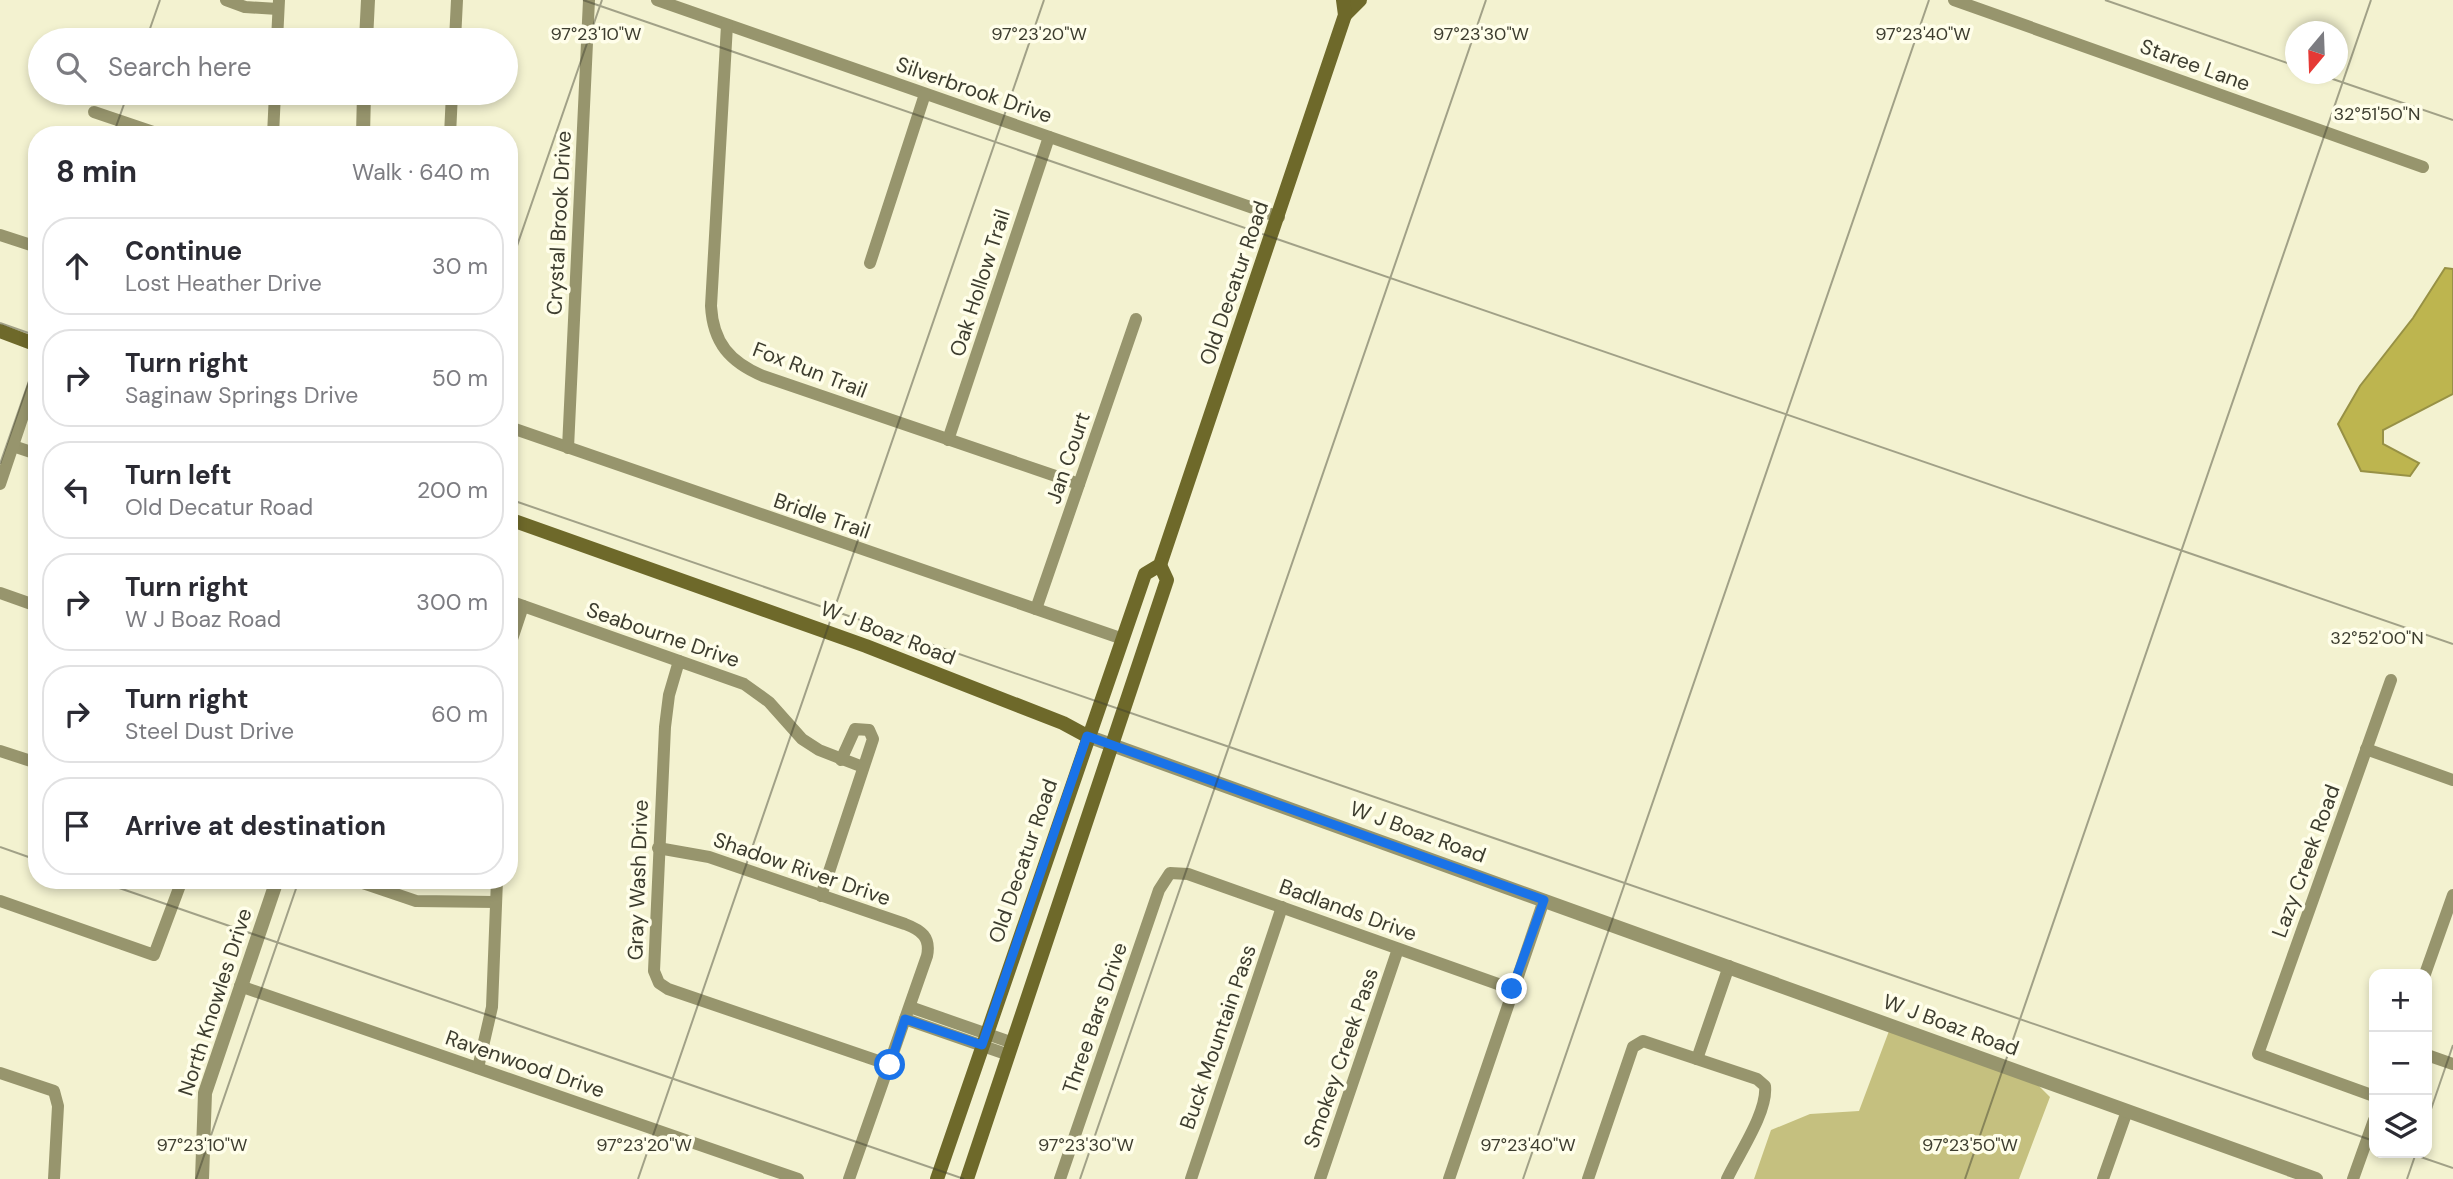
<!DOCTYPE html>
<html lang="en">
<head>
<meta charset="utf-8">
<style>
	:root { --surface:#fff; --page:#f7f7f7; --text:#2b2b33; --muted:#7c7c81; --line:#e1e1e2 }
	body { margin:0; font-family:"DM Sans",sans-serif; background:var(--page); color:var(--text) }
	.controls { position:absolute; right:21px; bottom:21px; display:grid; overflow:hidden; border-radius:14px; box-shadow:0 4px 10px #0003 }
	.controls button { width:63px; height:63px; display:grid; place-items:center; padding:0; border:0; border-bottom:2px solid var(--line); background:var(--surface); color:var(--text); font:35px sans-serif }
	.compass { position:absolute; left:2285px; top:21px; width:63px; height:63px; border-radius:50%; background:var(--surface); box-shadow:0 4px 10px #0003; rotate:199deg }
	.stop { position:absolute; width:21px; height:21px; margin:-16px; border:5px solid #1a73e8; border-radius:50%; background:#fff }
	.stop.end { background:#1a73e8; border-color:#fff; box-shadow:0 2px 7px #0008 }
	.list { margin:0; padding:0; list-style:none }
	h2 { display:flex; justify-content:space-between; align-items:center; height:91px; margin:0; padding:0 28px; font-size:30px }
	h2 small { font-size:23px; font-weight:400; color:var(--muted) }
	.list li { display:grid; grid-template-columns:46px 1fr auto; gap:21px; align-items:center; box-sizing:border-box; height:98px; margin:0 14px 14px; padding:0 14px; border:2px solid var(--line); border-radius:28px }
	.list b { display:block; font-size:26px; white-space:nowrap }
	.list p { margin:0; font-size:23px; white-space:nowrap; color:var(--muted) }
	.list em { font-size:23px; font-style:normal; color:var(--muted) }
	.icon { flex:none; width:38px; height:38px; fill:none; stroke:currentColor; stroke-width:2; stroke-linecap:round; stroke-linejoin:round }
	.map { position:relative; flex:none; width:2453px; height:1179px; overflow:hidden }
	.search { position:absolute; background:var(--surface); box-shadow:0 4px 10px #0003; left:28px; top:28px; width:490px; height:77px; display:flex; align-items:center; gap:18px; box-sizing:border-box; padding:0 24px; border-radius:38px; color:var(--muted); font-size:26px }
	.panel { position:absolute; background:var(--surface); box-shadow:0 4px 10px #0003; left:28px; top:126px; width:490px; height:763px; border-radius:28px }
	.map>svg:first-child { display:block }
	.green { fill:#c5c07f }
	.water { fill:#bdb54f; stroke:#979145; stroke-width:2 }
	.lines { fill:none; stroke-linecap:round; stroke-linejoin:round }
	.minor { stroke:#97956d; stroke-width:12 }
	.tertiary { stroke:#97956d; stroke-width:14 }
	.secondary { stroke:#6e692a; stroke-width:14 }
	.route { stroke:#1a73e8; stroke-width:9 }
	.ticks { fill:none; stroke:#3d3d2f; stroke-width:2; stroke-opacity:0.45 }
	.labels { text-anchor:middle; stroke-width:7; stroke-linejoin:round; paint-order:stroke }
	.street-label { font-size:21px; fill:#3d3d2f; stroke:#fffeea }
	.ticks-label { font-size:18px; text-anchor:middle; fill:#3d3d2f; stroke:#fffeea; stroke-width:7; stroke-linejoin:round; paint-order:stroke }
</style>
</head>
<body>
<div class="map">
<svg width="2453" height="1179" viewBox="0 0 2453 1179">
	<rect width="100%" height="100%" fill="#f3f2d0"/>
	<!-- green -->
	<polygon class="green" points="1889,1031 2038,1085 2050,1097 2019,1179 1754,1179 1771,1130 1810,1114 1859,1111"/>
	<!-- water -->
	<polygon class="water" points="2445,268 2453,269 2453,394 2383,430 2383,444 2419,463 2410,476 2361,471 2338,424 2360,386 2413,318"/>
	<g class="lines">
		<!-- minor -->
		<g class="minor">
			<polyline points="226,0 245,7 278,9"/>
			<polyline points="657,0 1279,217"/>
			<polyline points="1954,0 2423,167"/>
			<path d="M727 25 711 306C713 343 730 362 763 376L1079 484"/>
			<polyline points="277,40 279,0"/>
			<polyline points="455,40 457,0"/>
			<polyline points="94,112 162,135"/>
			<polyline points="273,135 275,93"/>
			<polyline points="450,135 452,93"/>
			<polyline points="0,235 37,247"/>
			<polyline points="870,263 925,94"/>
			<polyline points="509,427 1123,639"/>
			<polyline points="948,440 1049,137"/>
			<polyline points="13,446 37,454"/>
			<polyline points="568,448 589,0"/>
			<polyline points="0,484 37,374"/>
			<polyline points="0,593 37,606"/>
			<polyline points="509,601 744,684 769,702 802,739 819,750 863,767"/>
			<polyline points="1036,609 1136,319"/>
			<polyline points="509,648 523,606"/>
			<polyline points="679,661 669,695 665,727 654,971 659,983 668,989 890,1065"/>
			<polyline points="2366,749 2453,780"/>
			<polyline points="0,751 37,763"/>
			<path d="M658 848 709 857 905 924C921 930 931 937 927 956L849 1179"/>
			<polyline points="354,880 416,901 496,902"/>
			<polyline points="821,896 873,739 869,730 855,729 841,760"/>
			<polyline points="0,901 154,955 182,880"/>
			<polyline points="2425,974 2453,895"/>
			<polyline points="240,986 798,1179"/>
			<polyline points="910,1007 1013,1043"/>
			<polyline points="905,1019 1009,1055"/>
			<polyline points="2427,1055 2453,1064"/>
			<polyline points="1697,1059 1729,966"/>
			<polyline points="478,1068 492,1007 497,880"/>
			<polyline points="0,1073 54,1091 58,1106 54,1179"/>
			<polyline points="2374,1096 2258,1054 2391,680"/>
			<polyline points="1060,1179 1159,890 1170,873 1188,874 1512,989"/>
			<polyline points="1191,1179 1282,907"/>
			<polyline points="1320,1179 1398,949"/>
			<polyline points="1449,1179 1544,900"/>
			<path d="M1588 1179 1633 1047 1643 1041 1757 1079 1765 1086C1768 1112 1738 1155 1727 1179"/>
			<polyline points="2103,1179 2127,1111"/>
			<polyline points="2353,1179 2374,1120"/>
		</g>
		<!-- tertiary -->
		<g class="tertiary">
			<polyline points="366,40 368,0"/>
			<polyline points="363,135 364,93"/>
			<polyline points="1087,736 2316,1179"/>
			<polyline points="202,1179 205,1093 277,880"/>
		</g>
		<!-- secondary -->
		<g class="secondary">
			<polyline points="1345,15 1360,0"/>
			<polyline points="0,331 37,345"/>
			<polyline points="509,519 866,646 1063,723 1087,736"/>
			<polyline points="937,1179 1145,574 1160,565 1345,15 1343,0"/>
			<polyline points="967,1179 1167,580 1160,565"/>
		</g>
	</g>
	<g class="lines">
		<!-- route -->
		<polyline class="route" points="890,1065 905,1019 982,1045 1087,736 1544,900 1512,989"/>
	</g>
	<!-- ticks -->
	<path class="ticks" d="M583 0 2453 644M2105 0 2296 66M146 40 160 0M2318 74 2453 120M113 135 128 93M509 269 602 0M0 323 37 336M0 464 37 358M509 499 2374 1141M0 847 37 860M96 880 964 1179M2427 1121 2453 1045M2409 1153 2453 1168M196 1179 299 880M638 1179 1044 0M1080 1179 1486 0M1523 1179 1929 0M1965 1179 2371 0M2407 1179 2416 1153"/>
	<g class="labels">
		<!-- street labels -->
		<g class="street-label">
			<text transform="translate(2195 65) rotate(20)" y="7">Staree Lane</text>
			<text transform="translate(974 90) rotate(19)" y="7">Silverbrook Drive</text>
			<text transform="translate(559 223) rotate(-87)" y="7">Crystal Brook Drive</text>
			<text transform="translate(980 283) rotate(-72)" y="7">Oak Hollow Trail</text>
			<text transform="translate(1234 283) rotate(-71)" y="7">Old Decatur Road</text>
			<text transform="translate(810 370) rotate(21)" y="7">Fox Run Trail</text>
			<text transform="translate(1068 458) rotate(-71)" y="7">Jan Court</text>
			<text transform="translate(822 516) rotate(19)" y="7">Bridle Trail</text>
			<text transform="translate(888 633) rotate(21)" y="7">W J Boaz Road</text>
			<text transform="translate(663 635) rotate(19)" y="7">Seabourne Drive</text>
			<text transform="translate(1418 832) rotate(20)" y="7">W J Boaz Road</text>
			<text transform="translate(1023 861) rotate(-71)" y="7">Old Decatur Road</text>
			<text transform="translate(2306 861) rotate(-70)" y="7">Lazy Creek Road</text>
			<text transform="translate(802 869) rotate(19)" y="7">Shadow River Drive</text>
			<text transform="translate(638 880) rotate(-88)" y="7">Gray Wash Drive</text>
			<text transform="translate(1348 910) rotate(20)" y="7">Badlands Drive</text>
			<text transform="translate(215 1002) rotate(-72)" y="7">North Knowles Drive</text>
			<text transform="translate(1095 1018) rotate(-71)" y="7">Three Bars Drive</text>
			<text transform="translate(1951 1025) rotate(20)" y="7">W J Boaz Road</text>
			<text transform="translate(1218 1037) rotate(-71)" y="7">Buck Mountain Pass</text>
			<text transform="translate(1341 1058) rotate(-71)" y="7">Smokey Creek Pass</text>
			<text transform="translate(525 1064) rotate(19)" y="7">Ravenwood Drive</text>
		</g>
	</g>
	<g class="ticks-label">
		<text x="596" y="40">97°23'10"W</text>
		<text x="1039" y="40">97°23'20"W</text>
		<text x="1481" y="40">97°23'30"W</text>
		<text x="1923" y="40">97°23'40"W</text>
		<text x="2377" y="120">32°51'50"N</text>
		<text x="2377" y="644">32°52'00"N</text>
		<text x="202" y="1151">97°23'10"W</text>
		<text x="644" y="1151">97°23'20"W</text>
		<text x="1086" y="1151">97°23'30"W</text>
		<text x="1528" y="1151">97°23'40"W</text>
		<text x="1970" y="1151">97°23'50"W</text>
	</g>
</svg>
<div class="controls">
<button>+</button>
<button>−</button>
<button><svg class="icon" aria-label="layers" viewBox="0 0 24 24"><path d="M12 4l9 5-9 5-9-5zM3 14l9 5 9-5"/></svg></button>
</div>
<svg class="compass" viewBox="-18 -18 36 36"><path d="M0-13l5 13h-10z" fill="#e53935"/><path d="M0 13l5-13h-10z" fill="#7c7c81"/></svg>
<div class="stop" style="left:890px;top:1065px"></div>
<div class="stop end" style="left:1512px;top:989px"></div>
<div class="search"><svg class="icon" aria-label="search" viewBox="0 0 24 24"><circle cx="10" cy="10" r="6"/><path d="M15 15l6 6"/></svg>Search here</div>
<section class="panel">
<h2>8 min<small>Walk · 640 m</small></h2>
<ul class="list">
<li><svg class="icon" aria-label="ahead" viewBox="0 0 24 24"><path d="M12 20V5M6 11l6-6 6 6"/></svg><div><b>Continue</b><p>Lost Heather Drive</p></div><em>30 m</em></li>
<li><svg class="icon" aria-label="right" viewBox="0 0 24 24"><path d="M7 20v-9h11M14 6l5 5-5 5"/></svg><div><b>Turn right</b><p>Saginaw Springs Drive</p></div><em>50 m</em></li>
<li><svg class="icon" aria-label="left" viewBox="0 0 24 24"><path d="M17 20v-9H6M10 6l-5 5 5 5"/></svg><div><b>Turn left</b><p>Old Decatur Road</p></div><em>200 m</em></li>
<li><svg class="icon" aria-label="right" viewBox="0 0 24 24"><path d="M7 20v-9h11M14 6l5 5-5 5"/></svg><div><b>Turn right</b><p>W J Boaz Road</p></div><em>300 m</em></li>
<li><svg class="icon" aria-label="right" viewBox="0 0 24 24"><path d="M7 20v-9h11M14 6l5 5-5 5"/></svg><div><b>Turn right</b><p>Steel Dust Drive</p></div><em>60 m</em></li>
<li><svg class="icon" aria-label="arrive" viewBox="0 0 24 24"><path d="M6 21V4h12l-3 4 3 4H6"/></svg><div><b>Arrive at destination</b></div></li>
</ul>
</section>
</div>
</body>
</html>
